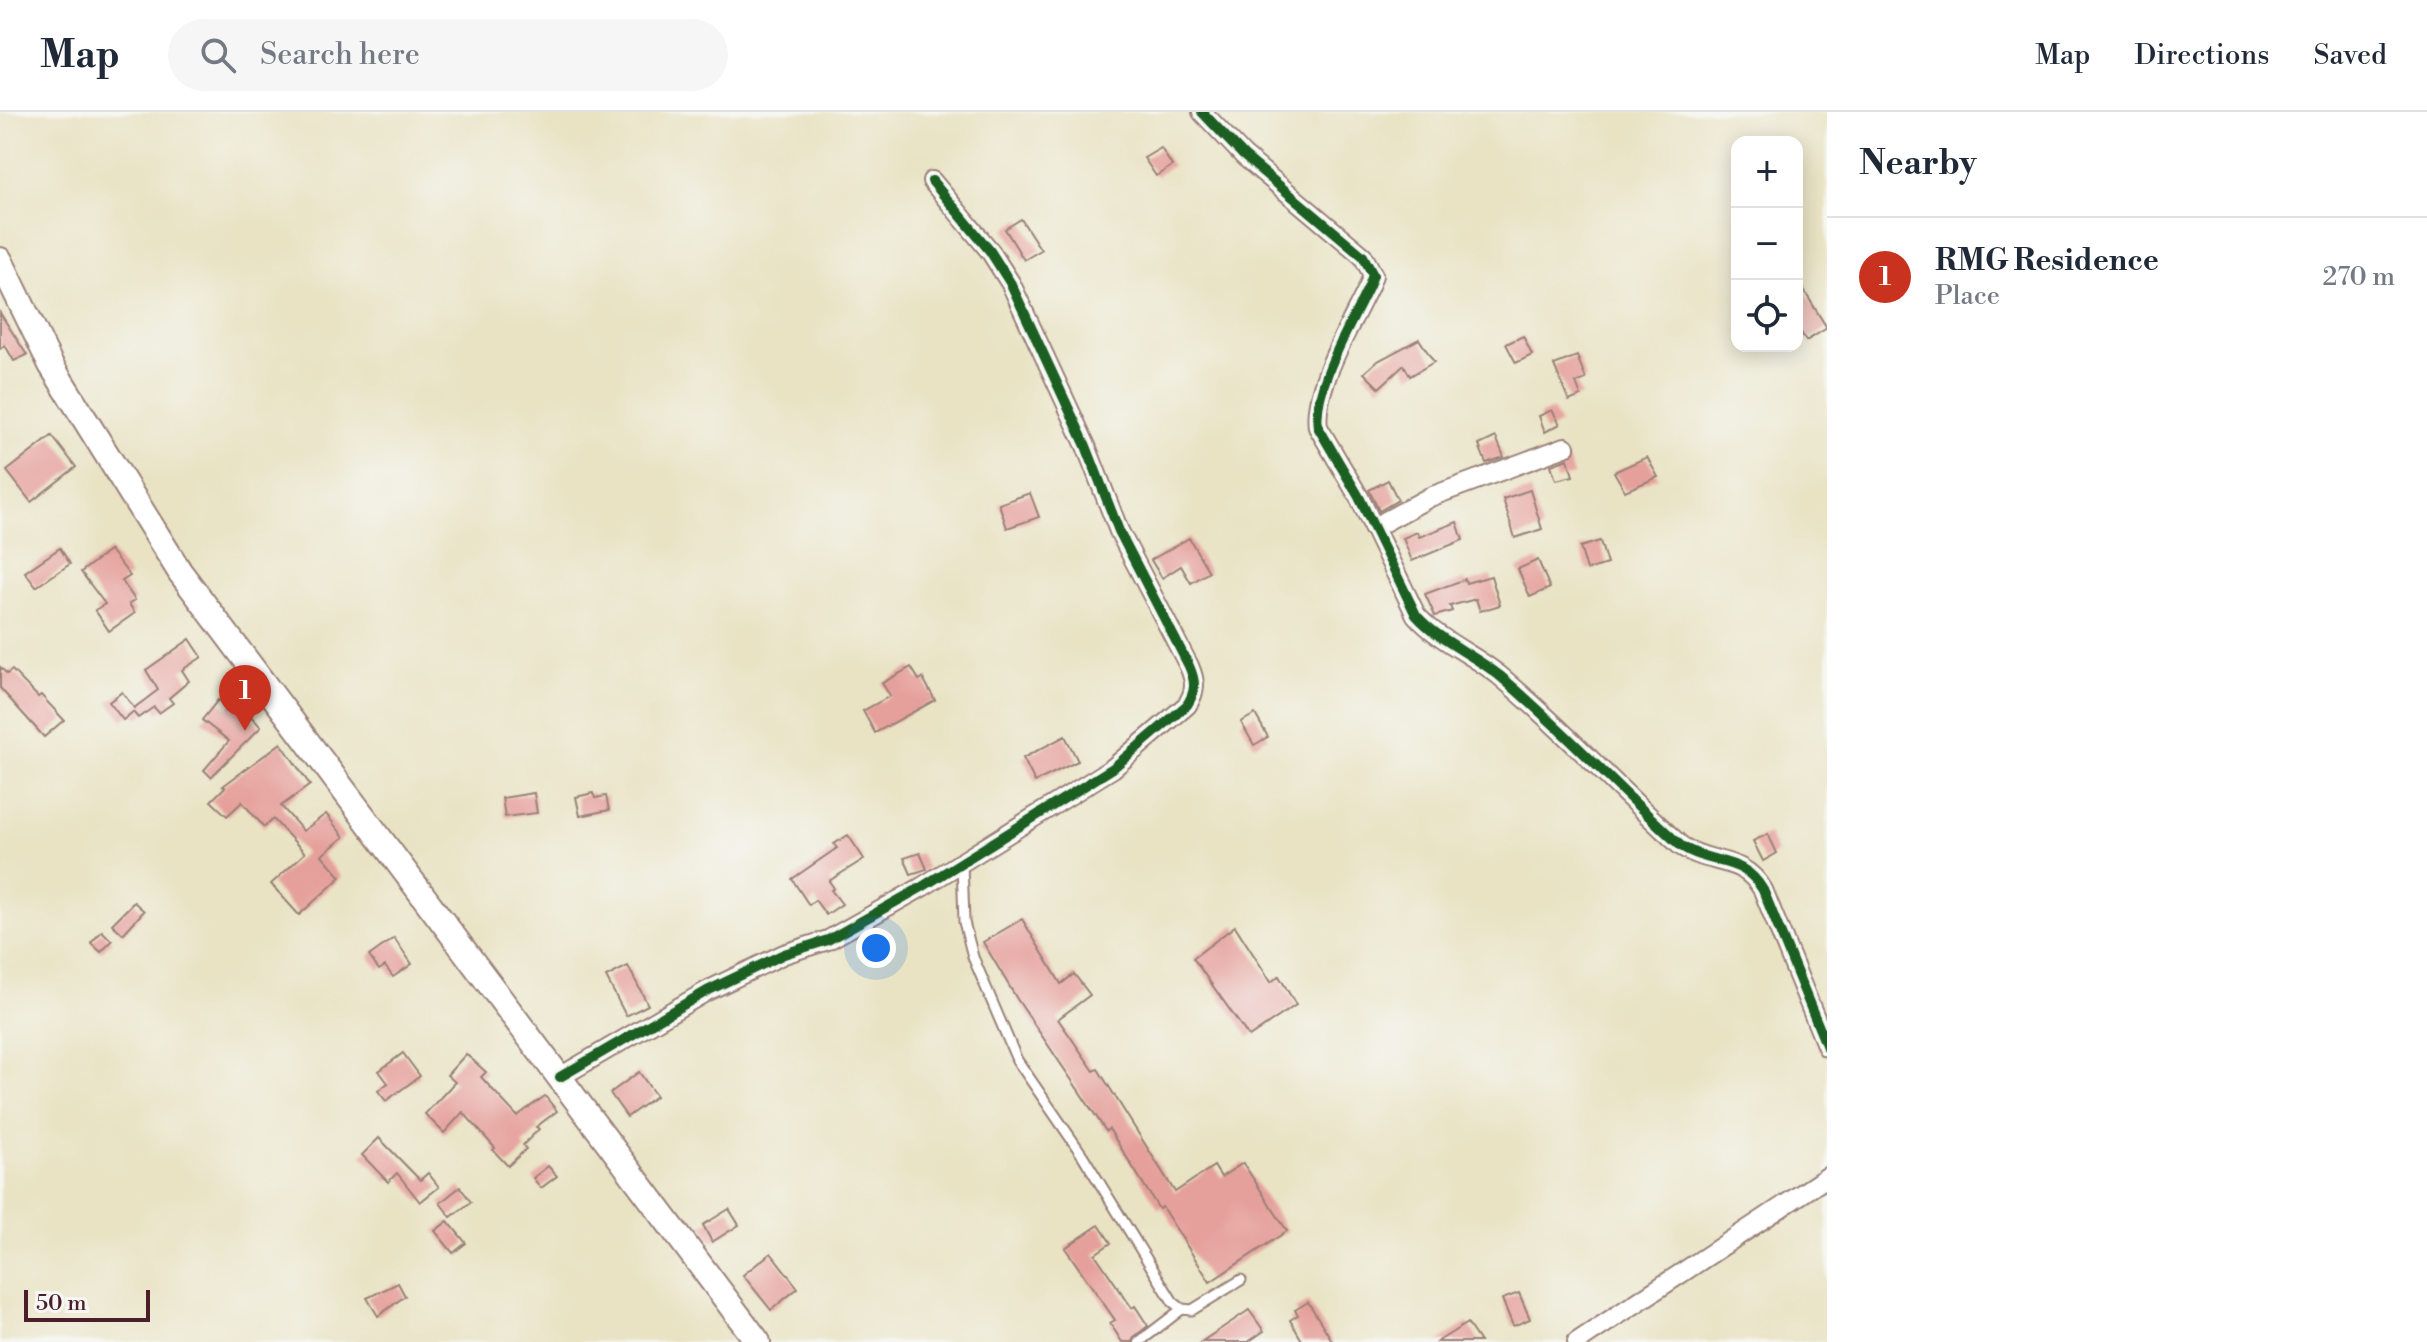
<!DOCTYPE html>
<html lang="en">
<head>
<meta charset="utf-8">
<style>
	:root { --surface:#fff; --page:#f6f6f7; --text:#1f2937; --muted:#747a83; --line:#e0e1e3; --accent:#c8321e }
	body { margin:0; font-family:"Libre Bodoni",serif; background:var(--page); color:var(--text) }
	.controls { position:absolute; right:24px; top:24px; display:grid; overflow:hidden; border-radius:16px; box-shadow:0 4px 20px #0003 }
	.controls button { width:72px; height:72px; display:grid; place-items:center; padding:0; border:0; border-bottom:2px solid var(--line); background:var(--surface); color:var(--text); font:40px sans-serif }
	.scale { position:absolute; left:24px; bottom:20px; width:126px; box-sizing:border-box; padding-left:8px; border:4px solid #4a1f2b; border-top:0; font-size:22px; line-height:28px; white-space:nowrap; color:#4a1f2b; -webkit-text-stroke:6px #f6f6f2; paint-order:stroke }
	.you { position:absolute; left:876px; top:836px; width:28px; height:28px; margin:-20px; border:6px solid #fff; border-radius:50%; background:#1a73e8; box-shadow:0 0 0 12px #1a73e833 }
	.badge { display:grid; place-items:center; width:52px; height:52px; border-radius:50%; background:var(--accent); color:#fff; font-size:26px; font-weight:700 }
	.pin { position:absolute; translate:-50% -66px; filter:drop-shadow(0 2px 4px #0008) }
	.pin::after { content:''; position:absolute; top:42px; width:28px; height:24px; background:inherit; clip-path:polygon(0 0,100% 0,50% 100%) }
	.list { margin:0; padding:0; list-style:none }
	h2 { display:flex; justify-content:space-between; align-items:center; height:104px; margin:0; padding:0 32px; font-size:34px }
	h2 small { font-size:26px; font-weight:400; color:var(--muted) }
	.list li { display:grid; grid-template-columns:52px 1fr auto; gap:24px; align-items:center; box-sizing:border-box; height:120px; padding:0 32px; border-top:2px solid var(--line) }
	.list b { display:block; font-size:30px; white-space:nowrap }
	.list p { margin:0; font-size:26px; white-space:nowrap; color:var(--muted) }
	.list em { font-size:26px; font-style:normal; color:var(--muted) }
	.icon { flex:none; width:44px; height:44px; fill:none; stroke:currentColor; stroke-width:2; stroke-linecap:round; stroke-linejoin:round }
	.map { position:relative; flex:none; width:1827px; height:1230px; overflow:hidden }
	header { display:flex; align-items:center; gap:48px; box-sizing:border-box; height:112px; padding:0 40px; background:var(--surface); border-bottom:2px solid var(--line) }
	header strong { font-size:38px }
	nav { display:flex; gap:44px; margin-inline-start:auto; font-size:28px }
	.search { width:560px; height:72px; background:var(--page); display:flex; align-items:center; gap:20px; box-sizing:border-box; padding:0 28px; border-radius:44px; color:var(--muted); font-size:30px }
	main { display:flex }
	aside { flex:1; background:var(--surface) }
	.map>svg:first-child { display:block }
	.building { fill:#e6a09b }
	.lines { fill:none; stroke-linecap:round; stroke-linejoin:round }
	.lane-casing { stroke:#9a8178; stroke-width:13 }
	.street-casing { stroke:#9a8178; stroke-width:22 }
	.secondary-casing { stroke:#9a8178; stroke-width:28 }
	.lane { stroke:#fff; stroke-width:9 }
	.street { stroke:#fff; stroke-width:18 }
	.secondary { stroke:#fff; stroke-width:24 }
	.cycleway-casing { stroke:#f6f6f2; stroke-width:15 }
	.cycleway { stroke:#1b5e20; stroke-width:10 }
</style>
</head>
<body>
<header>
<strong>Map</strong>
<div class="search"><svg class="icon" aria-label="search" viewBox="0 0 24 24"><circle cx="10" cy="10" r="6"/><path d="M15 15l6 6"/></svg>Search here</div>
<nav><a>Map</a><a>Directions</a><a>Saved</a></nav>
</header>
<main>
<div class="map">
<svg width="1827" height="1230" viewBox="0 0 1827 1230">
	<rect width="100%" height="100%" fill="#f6f6f2"/>
	<filter id="ink" filterUnits="userSpaceOnUse"><feTurbulence type="fractalNoise" baseFrequency=".0125" numOctaves="2"/><feDisplacementMap in="SourceGraphic" scale="16" xChannelSelector="R" yChannelSelector="G"/><feConvolveMatrix kernelMatrix="1 2 1 2 8 2 1 2 1" color-interpolation-filters="sRGB"/></filter>
	<filter id="wash" filterUnits="userSpaceOnUse"><feTurbulence type="fractalNoise" baseFrequency=".006" numOctaves="4" result="noise"/><feDisplacementMap in="SourceGraphic" scale="32" xChannelSelector="R" yChannelSelector="G"/><feGaussianBlur stdDeviation="1.8" result="paint"/><feColorMatrix in="noise" values="0 0 0 0 0 0 0 0 0 0 0 0 0 0 0 0 0 1.4 0 .05"/><feComposite in="paint" operator="in"/></filter>
	<g filter="url(#wash)">
		<rect width="100%" height="100%" fill="#e9e3c4"/>
		<g id="blocks">
			<!-- building -->
			<g class="building">
				<polygon points="1161,36 1172,54 1156,64 1144,46"/>
				<polygon points="1021,107 1041,138 1024,148 1005,117"/>
				<polygon points="1797,167 1827,216 1806,229 1797,214"/>
				<polygon points="0,201 27,243 14,249 5,233 0,237"/>
				<polygon points="1523,224 1532,243 1516,251 1506,232"/>
				<polygon points="1419,227 1434,250 1410,264 1404,253 1379,276 1364,261 1376,250"/>
				<polygon points="1577,244 1586,267 1576,271 1581,284 1569,289 1554,253"/>
				<polygon points="1552,298 1560,312 1545,320 1539,304"/>
				<polygon points="52,324 76,355 31,390 7,359"/>
				<polygon points="1496,325 1504,345 1486,351 1479,333"/>
				<polygon points="1647,345 1658,365 1625,379 1614,360"/>
				<polygon points="1568,347 1573,364 1556,368 1551,353"/>
				<polygon points="1388,368 1398,388 1379,399 1369,378"/>
				<polygon points="1530,378 1542,417 1515,426 1503,387"/>
				<polygon points="1030,381 1039,405 1007,416 999,392"/>
				<polygon points="1457,410 1463,428 1412,449 1403,426 1417,420 1419,425"/>
				<polygon points="1189,426 1209,460 1191,471 1181,454 1162,466 1151,448"/>
				<polygon points="1600,429 1607,452 1587,458 1580,435"/>
				<polygon points="60,436 70,452 36,475 25,460"/>
				<polygon points="110,438 130,464 122,469 135,488 129,492 135,501 109,519 95,498 105,492 81,460"/>
				<polygon points="1538,448 1550,476 1530,485 1518,457"/>
				<polygon points="1491,464 1500,493 1480,499 1476,487 1450,494 1452,499 1435,504 1425,482 1465,467 1466,471"/>
				<polygon points="190,527 202,545 182,558 189,569 169,586 173,591 159,601 154,595 138,606 133,600 123,608 109,590 122,580 134,596 158,578 146,558"/>
				<polygon points="0,555 7,562 12,558 38,585 41,583 64,608 44,625 0,576"/>
				<polygon points="911,555 919,568 923,566 935,588 875,621 863,599 890,584 882,571"/>
				<polygon points="236,586 247,595 245,598 261,615 211,665 204,658 229,629 202,608 218,588 228,596"/>
				<polygon points="1255,602 1268,625 1254,633 1241,610"/>
				<polygon points="1065,624 1078,649 1035,670 1023,646"/>
				<polygon points="281,631 310,673 281,694 303,719 326,702 344,725 322,743 341,765 299,803 271,772 305,741 273,707 264,715 242,690 227,704 211,689 225,675 223,674"/>
				<polygon points="534,681 537,701 505,705 502,686"/>
				<polygon points="593,681 595,686 606,684 609,698 580,704 576,685"/>
				<polygon points="1768,722 1777,741 1763,749 1753,729"/>
				<polygon points="848,723 864,747 829,769 834,776 831,778 842,792 826,803 815,788 809,793 792,767 837,736 834,732"/>
				<polygon points="920,741 927,757 911,762 904,746"/>
				<polygon points="134,790 144,799 123,822 112,812"/>
				<polygon points="1022,807 1061,872 1074,862 1090,883 1058,907 1094,959 1098,957 1175,1080 1214,1054 1221,1065 1243,1051 1287,1119 1210,1170 1162,1095 1159,1097 1109,1017 1106,1019 1017,887 983,830"/>
				<polygon points="1235,814 1271,870 1279,864 1296,893 1249,925 1193,846"/>
				<polygon points="102,819 112,829 101,840 91,831"/>
				<polygon points="394,826 412,852 393,865 385,854 379,858 369,844"/>
				<polygon points="628,854 648,893 626,904 606,865"/>
				<polygon points="403,941 420,964 386,989 378,979 388,971 379,959"/>
				<polygon points="466,942 486,960 481,965 517,1004 545,984 557,999 536,1015 539,1017 523,1033 526,1037 508,1054 493,1038 495,1036 463,1000 444,1021 425,1002 455,970 447,963"/>
				<polygon points="639,960 656,984 627,1005 610,981"/>
				<polygon points="379,1026 420,1068 428,1061 439,1075 420,1090 397,1061 388,1070 362,1043"/>
				<polygon points="548,1054 557,1064 541,1076 533,1066"/>
				<polygon points="460,1075 471,1090 451,1105 440,1091"/>
				<polygon points="729,1097 739,1113 712,1130 703,1113"/>
				<polygon points="448,1109 466,1131 453,1141 435,1119"/>
				<polygon points="1099,1113 1111,1131 1095,1142 1132,1196 1135,1194 1148,1214 1134,1225 1132,1230 1122,1230 1110,1211 1115,1208 1065,1136"/>
				<polygon points="771,1141 798,1176 771,1198 743,1163"/>
				<polygon points="398,1171 405,1184 378,1204 367,1186"/>
				<polygon points="1519,1181 1530,1207 1513,1214 1502,1187"/>
				<polygon points="1308,1190 1333,1230 1303,1230 1290,1208 1298,1203 1295,1198"/>
				<polygon points="1249,1198 1264,1219 1248,1230 1201,1230"/>
				<polygon points="1467,1211 1480,1230 1437,1230"/>
			</g>
		</g>
	</g>
	<g filter="url(#ink)">
		<use href="#blocks" fill-opacity="0" stroke="#9a8178" stroke-width="2"/>
		<g class="lines">
			<!-- lane casing -->
			<g class="lane-casing">
				<g id="lane">
					<polyline points="962,750 964,810 973,845 1017,948 1083,1044 1173,1190 1182,1197 1192,1198 1241,1168"/>
					<polyline points="1139,1230 1182,1197"/>
				</g>
			</g>
			<!-- street casing -->
			<g class="street-casing">
				<g id="street">
					<path d="M1202 0 1244 44 1363 144 1373 163 1369 174C1352 211 1312 276 1318 315L1359 385 1416 503C1439 529 1473 542 1500 564 1564 618 1620 679 1681 734 1712 754 1743 743 1763 778L1827 935"/>
					<polyline points="1373,416 1430,385 1565,335"/>
					<path d="M560 965 707 879 784 842 828 828 922 775 1113 656 1187 593C1196 579 1196 570 1189 554L1119 419 1086 334 1011 172 990 139 932 69"/>
					<polyline points="1577,1230 1827,1065"/>
				</g>
			</g>
			<!-- secondary casing -->
			<g class="secondary-casing">
				<polyline id="secondary" points="0,148 51,253 180,460 758,1230"/>
			</g>
			<!-- lane -->
			<use href="#lane" class="lane"/>
			<!-- street -->
			<use href="#street" class="street"/>
			<!-- secondary -->
			<use href="#secondary" class="secondary"/>
			<!-- cycleway casing -->
			<g class="cycleway-casing">
				<g id="cycleway">
					<path d="M1202 0 1244 44 1363 144 1373 163 1369 174C1352 211 1312 276 1318 315L1359 385 1416 503C1439 529 1473 542 1500 564 1564 618 1620 679 1681 734 1712 754 1743 743 1763 778L1827 935"/>
					<path d="M560 965 707 879 784 842 828 828 922 775 1113 656 1187 593C1196 579 1196 570 1189 554L1119 419 1086 334 1011 172 990 139 932 69"/>
				</g>
			</g>
			<!-- cycleway -->
			<use href="#cycleway" class="cycleway"/>
		</g>
	</g>
</svg>
<div class="controls">
<button>+</button>
<button>−</button>
<button><svg class="icon" aria-label="locate" viewBox="0 0 24 24"><circle cx="12" cy="12" r="6"/><path d="M12 2v4M12 18v4M2 12h4M18 12h4"/></svg></button>
</div>
<div class="scale">50 m</div>
<div class="you"></div>
<div class="pin badge" style="left:245px;top:619px">1</div>
</div>
<aside>
<h2>Nearby<small></small></h2>
<ul class="list">
<li><span class="badge">1</span><div><b>RMG Residence</b><p>Place</p></div><em>270 m</em></li>
</ul>
</aside>
</main>
</body>
</html>
